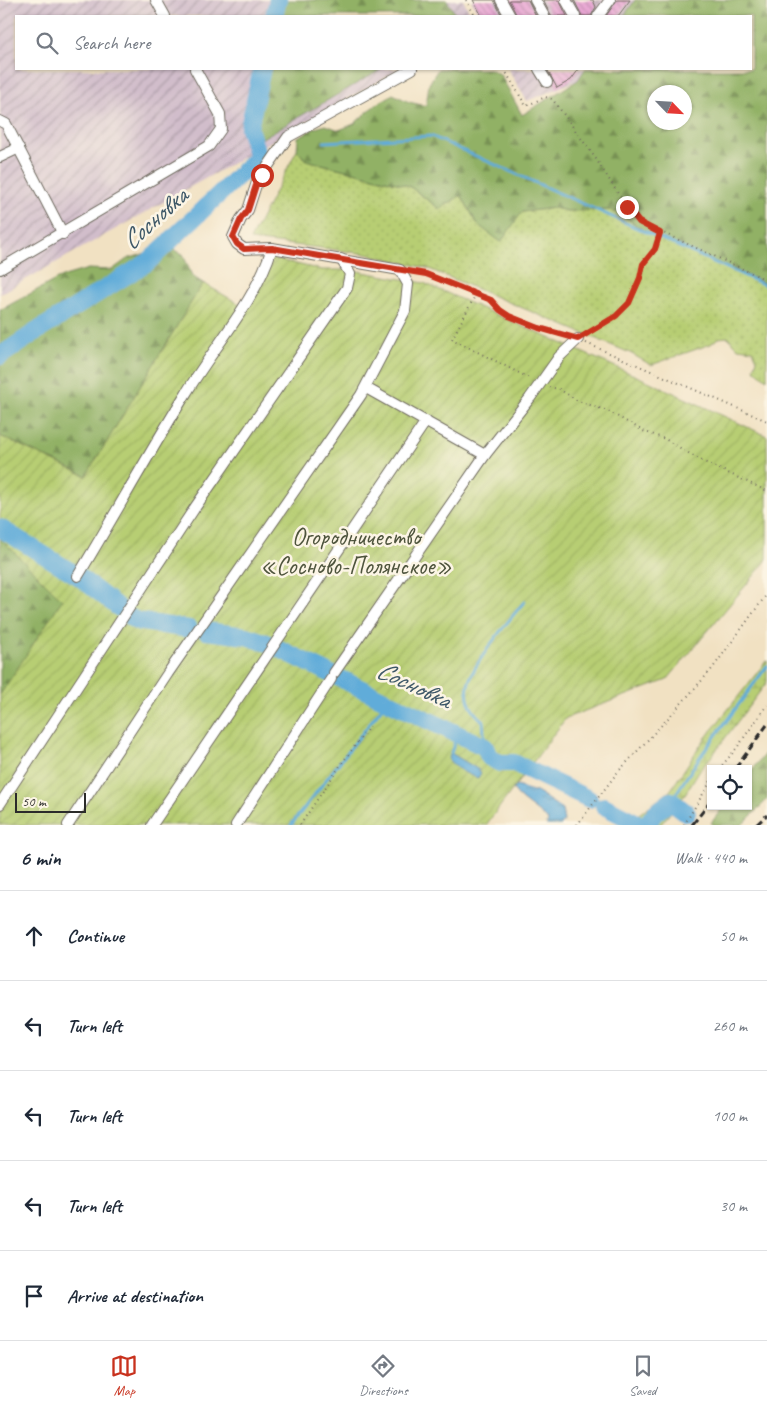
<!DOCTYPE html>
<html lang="en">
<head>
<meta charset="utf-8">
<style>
	:root { --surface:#fff; --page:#f6f6f7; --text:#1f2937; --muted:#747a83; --line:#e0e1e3; --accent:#c8321e }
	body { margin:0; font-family:Caveat,sans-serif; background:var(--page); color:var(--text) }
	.controls { position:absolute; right:15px; bottom:15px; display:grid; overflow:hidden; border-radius:0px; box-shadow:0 1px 4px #0004 }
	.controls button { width:45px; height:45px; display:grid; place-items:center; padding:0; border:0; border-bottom:1px solid var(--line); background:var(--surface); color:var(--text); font:25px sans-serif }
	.compass { position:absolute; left:647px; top:85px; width:45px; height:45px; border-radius:50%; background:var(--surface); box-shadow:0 1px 4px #0004; rotate:115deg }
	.scale { position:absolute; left:15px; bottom:12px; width:71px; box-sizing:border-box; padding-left:5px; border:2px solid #2b2b2b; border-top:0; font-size:14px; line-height:18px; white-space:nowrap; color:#2b2b2b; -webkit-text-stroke:4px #fcf5e5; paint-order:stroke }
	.stop { position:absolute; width:15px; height:15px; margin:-11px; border:4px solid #c8321e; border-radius:50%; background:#fff }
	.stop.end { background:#c8321e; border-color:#fff; box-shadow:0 1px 5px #0008 }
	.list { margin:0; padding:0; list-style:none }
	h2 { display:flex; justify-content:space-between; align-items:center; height:65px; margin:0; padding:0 20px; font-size:21px }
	h2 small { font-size:16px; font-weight:400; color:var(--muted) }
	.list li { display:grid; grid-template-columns:32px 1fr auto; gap:15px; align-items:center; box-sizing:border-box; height:90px; padding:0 20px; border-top:1px solid var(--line) }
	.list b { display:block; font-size:19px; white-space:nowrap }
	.list em { font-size:16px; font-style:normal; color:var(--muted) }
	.icon { flex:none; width:28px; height:28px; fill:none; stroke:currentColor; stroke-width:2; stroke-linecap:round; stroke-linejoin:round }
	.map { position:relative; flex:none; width:767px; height:825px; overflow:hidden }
	.search { position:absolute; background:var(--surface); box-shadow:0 1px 4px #0004; left:15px; right:15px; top:15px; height:55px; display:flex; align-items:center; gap:12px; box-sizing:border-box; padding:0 18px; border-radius:0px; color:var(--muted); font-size:19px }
	.sheet { height:515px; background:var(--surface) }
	nav { display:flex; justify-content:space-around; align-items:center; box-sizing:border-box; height:70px; border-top:1px solid var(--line); background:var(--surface); font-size:14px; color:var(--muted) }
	nav a { display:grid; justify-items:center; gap:2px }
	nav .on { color:var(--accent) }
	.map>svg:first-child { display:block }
	.industrial { fill:url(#industrial-furrows) }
	.grass { fill:url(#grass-dots); stroke:#717c4f }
	.forest { fill:url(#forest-firs); stroke:#5e6e48; fill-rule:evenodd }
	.wetland { fill:url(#wetland-marsh); stroke:#717c4f }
	.garden { fill:url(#garden-furrows); stroke:#717c4f }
	.water { fill:url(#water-ripples); stroke:#466c82 }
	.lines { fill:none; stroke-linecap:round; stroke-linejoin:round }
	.stream { stroke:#60acd9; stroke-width:3 }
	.river { stroke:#60acd9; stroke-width:18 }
	.building { fill:url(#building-back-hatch) }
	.minor-casing { stroke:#706b60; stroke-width:12 }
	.path { stroke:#706b60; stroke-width:2; stroke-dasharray:1 4; stroke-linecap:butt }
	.minor { stroke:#fff; stroke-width:10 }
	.rail { stroke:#2b2b2b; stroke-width:3; stroke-dasharray:8 4; stroke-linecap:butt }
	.route { stroke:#c8321e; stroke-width:6 }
	.labels { text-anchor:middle; stroke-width:5; stroke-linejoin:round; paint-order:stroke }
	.park-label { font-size:25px; fill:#4e543d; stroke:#fcf5e5 }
	.water-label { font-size:26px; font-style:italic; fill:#3e5868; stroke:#fcf5e5 }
</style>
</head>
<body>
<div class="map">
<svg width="767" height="825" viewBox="0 0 767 825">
	<defs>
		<pattern id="industrial-furrows" width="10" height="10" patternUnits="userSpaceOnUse" patternTransform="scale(1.25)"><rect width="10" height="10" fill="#d1bdcb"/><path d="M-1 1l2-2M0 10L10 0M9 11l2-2" fill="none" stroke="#aa9aa5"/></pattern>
		<pattern id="grass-dots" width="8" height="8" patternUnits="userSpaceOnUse" patternTransform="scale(1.25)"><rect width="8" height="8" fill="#b7ce73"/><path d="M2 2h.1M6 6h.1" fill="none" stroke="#9eb164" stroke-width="1.8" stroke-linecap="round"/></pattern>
		<pattern id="forest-firs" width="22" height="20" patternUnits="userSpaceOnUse" patternTransform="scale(1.25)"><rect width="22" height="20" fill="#91b165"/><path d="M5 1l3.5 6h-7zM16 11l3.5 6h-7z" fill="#779053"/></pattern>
		<pattern id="wetland-marsh" width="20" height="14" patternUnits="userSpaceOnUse" patternTransform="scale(1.25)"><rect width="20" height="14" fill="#b7ce73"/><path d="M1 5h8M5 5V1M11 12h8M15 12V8" fill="none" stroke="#9eb164"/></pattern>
		<pattern id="garden-furrows" width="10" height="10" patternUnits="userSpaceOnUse" patternTransform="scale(1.25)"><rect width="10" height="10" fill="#b7ce73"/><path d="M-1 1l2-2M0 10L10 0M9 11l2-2" fill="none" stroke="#9eb164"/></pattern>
		<pattern id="water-ripples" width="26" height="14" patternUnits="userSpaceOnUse" patternTransform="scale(1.25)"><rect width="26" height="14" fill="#60acd9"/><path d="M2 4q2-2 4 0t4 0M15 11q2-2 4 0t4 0" fill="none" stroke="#4f8cb0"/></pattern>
		<pattern id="building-back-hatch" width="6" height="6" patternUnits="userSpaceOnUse" patternTransform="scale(1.25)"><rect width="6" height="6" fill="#e79fd2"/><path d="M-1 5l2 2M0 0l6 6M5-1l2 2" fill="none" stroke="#bb82ab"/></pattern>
	</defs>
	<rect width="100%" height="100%" fill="#fcf5e5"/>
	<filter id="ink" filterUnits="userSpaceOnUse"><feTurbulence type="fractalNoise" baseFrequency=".02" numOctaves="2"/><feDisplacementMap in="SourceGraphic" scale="10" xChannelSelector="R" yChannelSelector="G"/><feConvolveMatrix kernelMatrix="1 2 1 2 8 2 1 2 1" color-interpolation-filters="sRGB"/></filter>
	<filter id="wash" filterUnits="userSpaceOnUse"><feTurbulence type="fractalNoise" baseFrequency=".0096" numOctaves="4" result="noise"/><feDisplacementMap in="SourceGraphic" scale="20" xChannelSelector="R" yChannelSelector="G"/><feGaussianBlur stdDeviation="1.12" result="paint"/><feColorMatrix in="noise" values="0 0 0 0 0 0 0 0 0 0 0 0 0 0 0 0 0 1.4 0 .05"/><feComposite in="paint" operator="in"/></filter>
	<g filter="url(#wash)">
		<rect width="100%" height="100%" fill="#f1e1c2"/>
		<!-- industrial -->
		<g class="industrial">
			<polygon points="0,0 463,0 472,16 16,16 16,69 400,69 0,294"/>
			<polygon points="471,0 635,0 624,16 480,16"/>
			<polygon points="508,69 585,69 578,80 527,101"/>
		</g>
		<!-- grass -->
		<polygon class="grass" points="297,150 306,160 409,186 440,209 461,195 478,225 522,212 554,208 567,211 610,210 622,214 637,226 657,237 767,284 767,379 754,369 757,359 753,350 738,348 728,337 718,338 711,344 651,365 630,353 427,268 366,254 330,249 250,240"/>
		<!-- forest -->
		<g class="forest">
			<polygon points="284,0 447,0 456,16 281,16"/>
			<path d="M635 0H767V284L657 237 637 226 622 214 610 210 567 211 554 208 522 212 501 242 478 225 461 195 440 209 409 186 306 160 297 150 298 137 315 128 326 125 339 130 354 124 374 106 393 94 409 102 426 106 429 84 438 69H490L500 74 522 115 578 80 585 69H751V16H624ZM654 92H684V122H654Z"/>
			<polygon points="269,69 382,69 252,144"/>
			<polygon points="166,247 183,254 192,276 203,283 86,476 0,436 0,310 61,277 88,269 112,270 127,259"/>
			<polygon points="0,538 63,600 0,695"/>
			<polygon points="767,751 767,800 742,825 714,825 711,823 724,806 748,806 748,775"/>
		</g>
		<!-- wetland -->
		<polygon class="wetland" points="767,660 767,682 711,757 699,771 682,799 660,825 631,825 635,817 670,791 704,740"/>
		<!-- garden -->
		<polygon class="garden" points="270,258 322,270 352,270 424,283 650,382 767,436 767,558 766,561 667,680 566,718 486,825 0,825 0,695 62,600 0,538 0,436 86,476 203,283 243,306"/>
		<!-- water -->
		<g class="water">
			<path d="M451 753 479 770 481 773 478 778C467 775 455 768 448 759Z"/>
			<polygon points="516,786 537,792 562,809 564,821 561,825 546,825 548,822 547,819 521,799 513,789"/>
		</g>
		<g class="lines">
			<!-- stream -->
			<g class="stream">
				<polyline points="324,142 431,136 767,286"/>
				<path d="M485 747 483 721C455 697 470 675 486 651 498 633 511 618 524 602"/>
				<polyline points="451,753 457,735"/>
				<polyline points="671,801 700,757 767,666"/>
				<polyline points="291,825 387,701"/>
			</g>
			<!-- river -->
			<g class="river">
				<polyline points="274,16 278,0"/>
				<polyline points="0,356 37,331 148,262 258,157 249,128 262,69"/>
				<polyline points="0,528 78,576 119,608"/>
				<polyline points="132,618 136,621 189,629"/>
				<polyline points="206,631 246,636 267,643 387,701 485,747 489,757 500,763 514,763 589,799"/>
				<polyline points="604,806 641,825"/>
				<polyline points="646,825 655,813 671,801 687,813"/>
			</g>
		</g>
		<g id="blocks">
			<!-- building -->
			<g class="building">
				<polygon points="473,0 494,0 501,14 496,16 482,16"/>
				<polygon points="509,0 528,0 536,16 517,16"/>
				<polygon points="543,0 559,0 567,16 551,16"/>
				<polygon points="574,0 593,0 596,7 591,16 582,16"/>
				<polygon points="617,0 630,0 618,16 606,16"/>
				<polygon points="547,69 579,69 571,80 557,88"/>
			</g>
		</g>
	</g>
	<g filter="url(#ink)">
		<use href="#blocks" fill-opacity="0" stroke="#706b60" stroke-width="1"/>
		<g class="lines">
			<!-- minor casing -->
			<g class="minor-casing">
				<g id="minor">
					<polyline points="156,0 165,16"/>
					<polyline points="501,0 510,16"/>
					<polyline points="535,0 544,16"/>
					<polyline points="566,0 575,16"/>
					<polyline points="598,16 610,0"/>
					<polyline points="539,69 547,82"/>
					<polyline points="0,121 6,124 63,234"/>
					<polyline points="0,157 19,148"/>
					<polyline points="0,269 209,146 221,129 220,114 195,69"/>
					<polyline points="366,388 485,455"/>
					<path d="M78 576C114 516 148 455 185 395 214 346 255 303 272 248"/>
					<polyline points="334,673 485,455 530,398 559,357 578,339"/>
					<polyline points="0,804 194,509 347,288 350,274 341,259"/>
					<polyline points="68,825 168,673 361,395 405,311 408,284 400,270 272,248 244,249 237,244 233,237 241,219 248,210 257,182 288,137 412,69"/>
					<polyline points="152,825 426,421"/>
					<polyline points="236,825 331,679"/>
				</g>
			</g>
			<!-- path -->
			<g class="path">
				<polyline points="466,0 475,16"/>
				<polyline points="504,69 526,106 545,97 552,99 557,105 596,159 630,212 639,222 767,280"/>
				<polyline points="412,272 426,274 459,287 491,300 500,310 509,316 539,328 567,336"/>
				<polyline points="476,294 452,339 531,379"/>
				<polyline points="587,334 616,316 629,303 641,278 643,264 655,249 660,233"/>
				<polyline points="586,343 767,421"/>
				<polyline points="549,387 559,389 578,401 608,411 643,431 665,439 702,461 767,491"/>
				<polyline points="719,769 736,749 767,705"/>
				<polyline points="300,825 342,763 370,726"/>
				<polyline points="577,825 617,773 671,715 712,669 767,594"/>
				<polyline points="684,825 711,781"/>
			</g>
			<!-- minor -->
			<use href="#minor" class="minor"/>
			<!-- rail -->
			<g class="rail">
				<polyline points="735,769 767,725"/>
				<polyline points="692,825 711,801"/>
				<polyline points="756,825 767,815"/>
			</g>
		</g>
	</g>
	<g class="lines" filter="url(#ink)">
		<!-- route -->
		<polyline class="route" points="262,175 257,182 248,210 241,219 233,237 237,244 244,249 272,248 426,274 491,300 500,310 509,316 539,328 578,339 616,316 629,303 640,278 643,264 655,249 660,233 639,222 627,207"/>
	</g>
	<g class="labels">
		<!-- park labels -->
		<g class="park-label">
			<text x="356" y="545">Огородничество<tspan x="356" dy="29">«Сосново-Полянское»</tspan></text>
		</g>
		<!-- water labels -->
		<g class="water-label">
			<text transform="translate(154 218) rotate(-42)" y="9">Сосновка</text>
			<text transform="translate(414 684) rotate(25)" y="9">Сосновка</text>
		</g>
	</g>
</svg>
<div class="controls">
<button><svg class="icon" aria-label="locate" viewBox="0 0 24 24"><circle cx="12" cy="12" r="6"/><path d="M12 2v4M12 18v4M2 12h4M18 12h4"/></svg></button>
</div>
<svg class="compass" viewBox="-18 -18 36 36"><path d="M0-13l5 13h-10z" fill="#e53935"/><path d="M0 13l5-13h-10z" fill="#747a83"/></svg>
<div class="scale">50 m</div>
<div class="stop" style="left:262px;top:175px"></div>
<div class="stop end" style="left:627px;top:207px"></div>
<div class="search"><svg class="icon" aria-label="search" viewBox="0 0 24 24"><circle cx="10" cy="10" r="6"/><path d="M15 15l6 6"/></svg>Search here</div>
</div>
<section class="sheet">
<h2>6 min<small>Walk · 440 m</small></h2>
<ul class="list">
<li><svg class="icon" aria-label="ahead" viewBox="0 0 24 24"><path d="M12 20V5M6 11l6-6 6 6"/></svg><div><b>Continue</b></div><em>50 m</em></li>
<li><svg class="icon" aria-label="left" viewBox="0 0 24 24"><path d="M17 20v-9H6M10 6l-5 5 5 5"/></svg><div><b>Turn left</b></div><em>260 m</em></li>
<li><svg class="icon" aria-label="left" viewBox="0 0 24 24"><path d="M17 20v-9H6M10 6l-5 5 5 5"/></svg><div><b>Turn left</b></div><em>100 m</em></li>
<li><svg class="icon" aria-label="left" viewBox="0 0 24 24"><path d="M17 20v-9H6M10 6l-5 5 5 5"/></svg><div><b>Turn left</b></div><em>30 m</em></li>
<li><svg class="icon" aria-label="arrive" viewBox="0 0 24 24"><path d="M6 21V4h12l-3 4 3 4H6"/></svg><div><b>Arrive at destination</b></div></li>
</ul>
</section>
<nav>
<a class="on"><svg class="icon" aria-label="map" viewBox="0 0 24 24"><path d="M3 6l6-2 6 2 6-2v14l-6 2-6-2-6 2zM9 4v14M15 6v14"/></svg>Map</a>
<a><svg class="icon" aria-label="directions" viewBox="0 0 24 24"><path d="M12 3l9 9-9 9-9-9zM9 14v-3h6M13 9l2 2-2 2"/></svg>Directions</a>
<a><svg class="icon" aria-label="saved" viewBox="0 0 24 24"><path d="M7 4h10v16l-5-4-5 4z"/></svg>Saved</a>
</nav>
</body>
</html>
